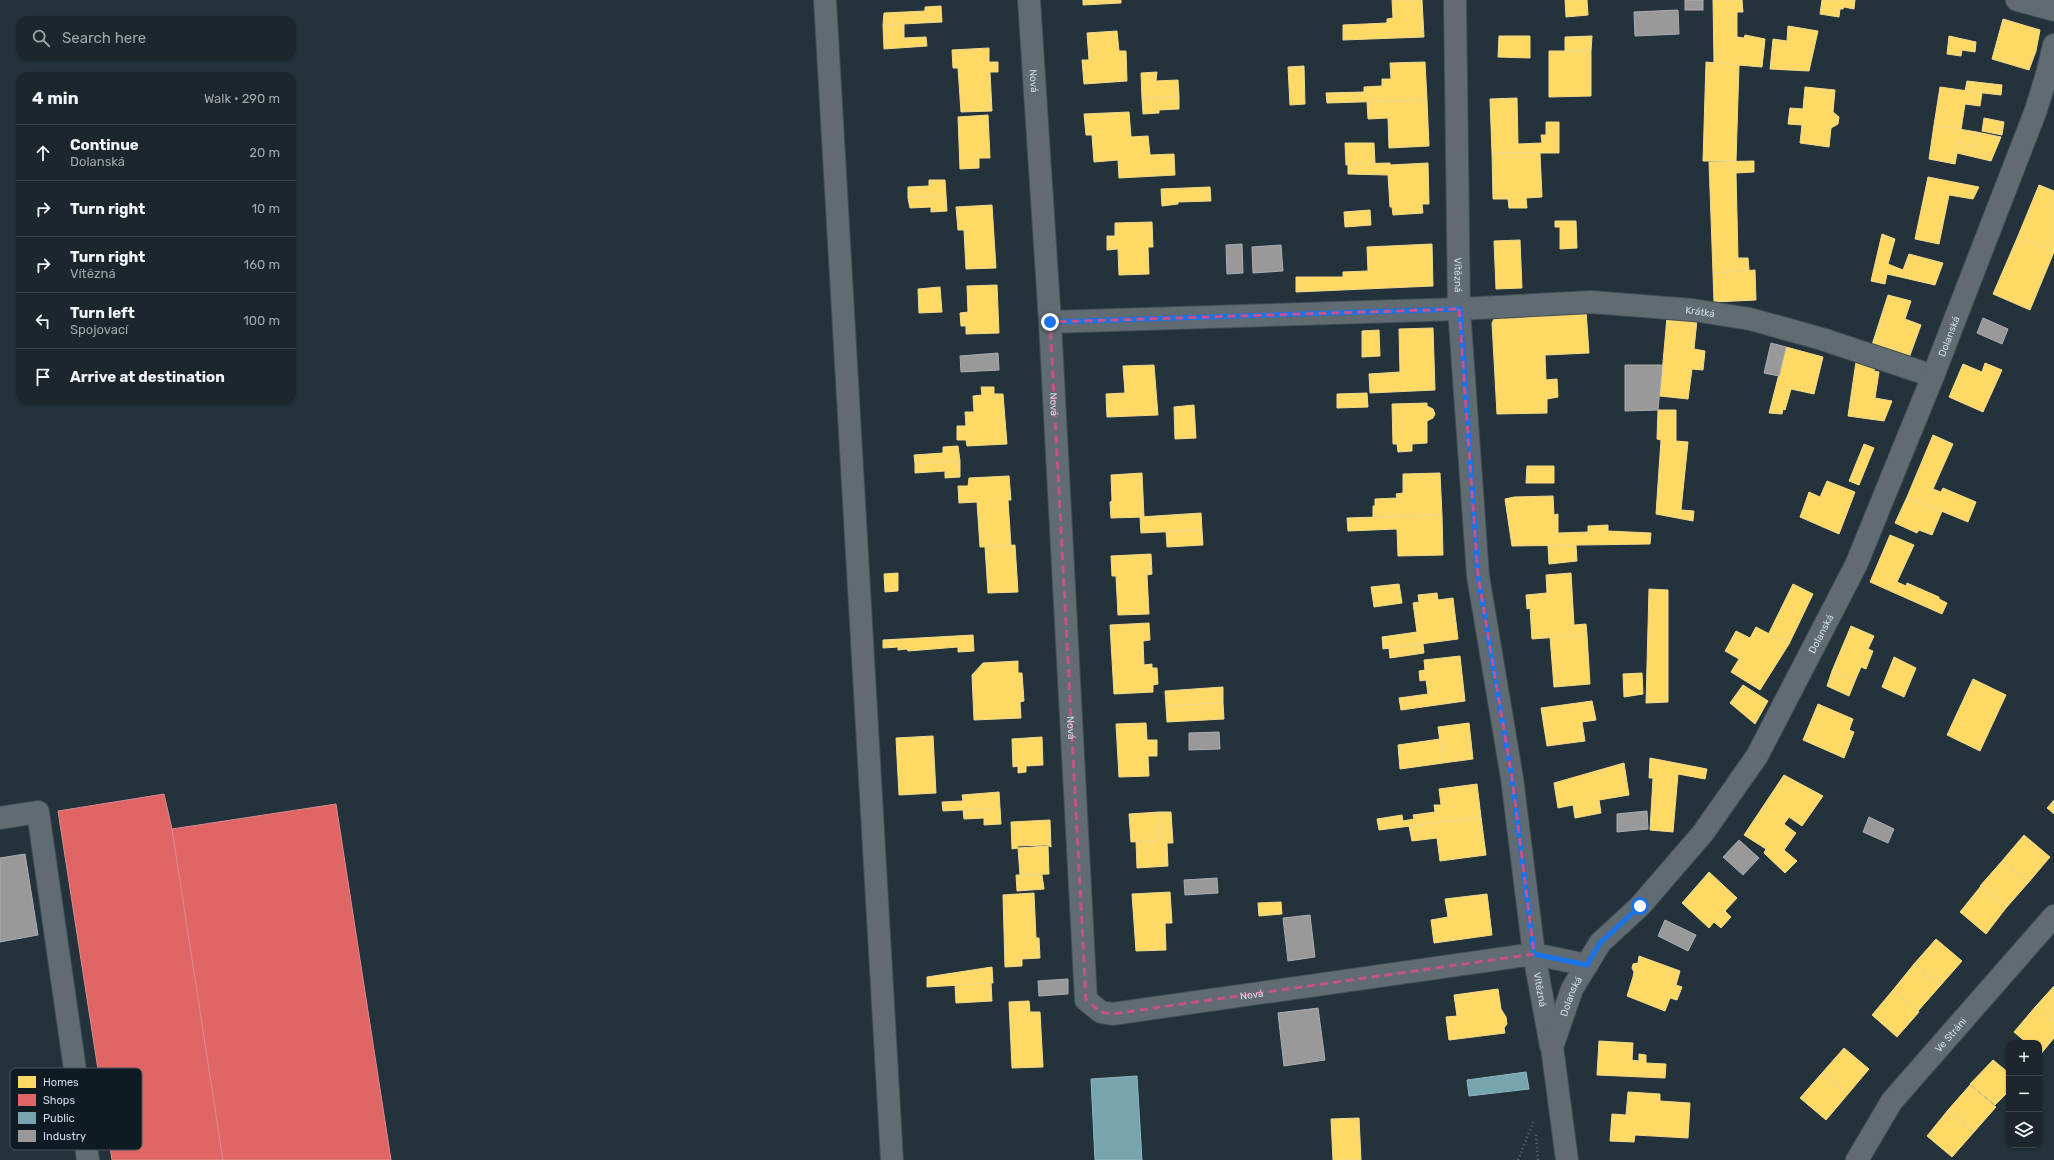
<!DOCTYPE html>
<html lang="en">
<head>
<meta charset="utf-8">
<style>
	:root { --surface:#1b262d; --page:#283239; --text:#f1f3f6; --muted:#a0a5aa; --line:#394349 }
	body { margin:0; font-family:Rubik,sans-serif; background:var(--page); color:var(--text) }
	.controls { position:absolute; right:12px; bottom:12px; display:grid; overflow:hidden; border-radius:8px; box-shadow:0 1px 3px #0004 }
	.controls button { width:36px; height:36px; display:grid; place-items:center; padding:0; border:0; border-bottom:1px solid var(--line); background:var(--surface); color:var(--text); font:20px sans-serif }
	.stop { position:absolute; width:12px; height:12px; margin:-9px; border:3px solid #1a73e8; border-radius:50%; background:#fff }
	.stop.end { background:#1a73e8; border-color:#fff; box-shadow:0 1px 4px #0008 }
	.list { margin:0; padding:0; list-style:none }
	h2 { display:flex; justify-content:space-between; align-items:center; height:52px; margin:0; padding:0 16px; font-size:17px }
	h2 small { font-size:13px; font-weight:400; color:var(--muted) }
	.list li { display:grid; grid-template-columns:26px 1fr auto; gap:12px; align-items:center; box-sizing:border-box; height:56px; padding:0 16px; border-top:1px solid var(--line) }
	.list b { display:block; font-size:15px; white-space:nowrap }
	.list p { margin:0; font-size:13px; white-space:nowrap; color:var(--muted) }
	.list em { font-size:13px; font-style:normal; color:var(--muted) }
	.icon { flex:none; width:22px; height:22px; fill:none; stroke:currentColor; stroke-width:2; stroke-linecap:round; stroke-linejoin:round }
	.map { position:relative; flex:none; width:2054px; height:1160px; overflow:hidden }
	.search { position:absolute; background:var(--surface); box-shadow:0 1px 3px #0004; left:16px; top:16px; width:280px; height:44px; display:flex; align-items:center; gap:10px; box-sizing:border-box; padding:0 14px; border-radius:12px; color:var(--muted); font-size:15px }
	.panel { position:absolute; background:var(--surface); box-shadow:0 1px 3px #0004; left:16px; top:72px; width:280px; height:332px; border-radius:12px }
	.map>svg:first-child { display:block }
	.homes { fill:#ffd966; stroke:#f0da8d }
	.shops { fill:#e06666; stroke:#da8a8d }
	.public { fill:#76a5af; stroke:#90b6c0 }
	.industry { fill:#999; stroke:#a9adb1 }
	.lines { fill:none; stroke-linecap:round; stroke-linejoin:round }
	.minor-casing { stroke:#404d55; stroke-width:24 }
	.path { stroke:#5d676d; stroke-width:2.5; stroke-dasharray:1 3; stroke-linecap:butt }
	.minor { stroke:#606b72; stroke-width:22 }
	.route { stroke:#1a73e8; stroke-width:5 }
	.marked { fill:none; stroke:#c55385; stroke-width:3; stroke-dasharray:8 5; stroke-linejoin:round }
	.labels { text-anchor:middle; stroke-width:4; stroke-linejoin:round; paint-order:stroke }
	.street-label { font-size:10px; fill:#cddde8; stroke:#0f1b23 }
	.key { fill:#0f1b23; stroke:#48555e; stroke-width:1 }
	.key-label { font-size:11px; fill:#cddde8 }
</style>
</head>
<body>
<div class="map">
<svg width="2054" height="1160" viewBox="0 0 2054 1160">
	<rect width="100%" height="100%" fill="#24323c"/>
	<!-- homes -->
	<g class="homes">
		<polygon points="1083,0 1121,0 1121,3 1083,5"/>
		<polygon points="1392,0 1422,0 1424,37 1343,40 1343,25 1387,23 1387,19 1393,18"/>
		<polygon points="1565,0 1587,0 1588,15 1566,17"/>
		<polygon points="1713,0 1742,0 1743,12 1737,12 1737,37 1744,38 1745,35 1765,39 1762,67 1714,63"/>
		<polygon points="1822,0 1855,0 1854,9 1844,7 1843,9 1840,9 1839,17 1820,14"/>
		<polygon points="941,6 942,22 883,25 884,13 925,11 925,7"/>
		<polygon points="2003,19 2040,30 2036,51 2029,70 1992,59"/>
		<polygon points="904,24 904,38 926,37 927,46 884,49 883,25"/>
		<polygon points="1788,26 1818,31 1809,71 1770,69 1773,39 1787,41"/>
		<polygon points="1117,31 1119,51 1126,51 1127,81 1084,84 1082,60 1089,60 1087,33"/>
		<polygon points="1499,36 1530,36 1530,58 1498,57"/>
		<polygon points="1592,36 1591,51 1565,51 1565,37"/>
		<polygon points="1949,36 1976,42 1975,52 1962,50 1961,56 1947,54"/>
		<polygon points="989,48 989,62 998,62 998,72 990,72 992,111 961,112 958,68 953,68 952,50"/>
		<polygon points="1549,51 1591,51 1591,96 1549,97"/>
		<polygon points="1425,62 1427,100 1327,103 1326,93 1364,92 1364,87 1382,86 1382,79 1391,79 1390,63"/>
		<polygon points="1706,62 1739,65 1736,161 1703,161"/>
		<polygon points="1304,66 1305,104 1290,105 1288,67"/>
		<polygon points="1157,72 1156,81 1178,80 1179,96 1142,99 1141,73"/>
		<polygon points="1967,81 2002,85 2001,95 1965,91"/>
		<polygon points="1805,87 1835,90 1833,112 1839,117 1838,124 1831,128 1829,147 1800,143 1802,125 1788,124 1790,108 1803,109"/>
		<polygon points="1940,87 1982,93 1980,106 1965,104 1961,130 1934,125"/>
		<polygon points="1179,96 1179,109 1159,110 1159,113 1143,114 1142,99"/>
		<polygon points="1517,98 1518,144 1542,143 1541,135 1546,135 1546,122 1559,122 1559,153 1492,153 1490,99"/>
		<polygon points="1427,100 1429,146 1389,148 1388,118 1368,119 1367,102"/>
		<polygon points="1129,112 1131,137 1148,136 1150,155 1174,154 1175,175 1119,178 1118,160 1094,162 1092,135 1086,135 1084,114"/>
		<polygon points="988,115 990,158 979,158 979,168 960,169 958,117"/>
		<polygon points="1984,118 2004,122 2002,135 1982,131"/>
		<polygon points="1934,125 1977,132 1975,146 1959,143 1955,164 1929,159"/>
		<polygon points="1977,132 2001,137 1991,161 1957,153 1959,143 1975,146"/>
		<polygon points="1345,143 1374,143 1375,163 1346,165"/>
		<polygon points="1492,153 1540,153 1542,197 1526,198 1527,208 1509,208 1508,199 1493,199"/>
		<polygon points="1754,161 1754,172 1736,173 1738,258 1748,258 1749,270 1713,273 1709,162"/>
		<polygon points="1390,163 1390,165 1428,163 1429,204 1422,204 1423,213 1393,215 1392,207 1390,207 1388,175 1348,174 1348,164"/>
		<polygon points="1928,177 1979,187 1973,199 1949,195 1939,244 1915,239"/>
		<polygon points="929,180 945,180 946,195 908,198 908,187 929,186"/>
		<polygon points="2039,185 2054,191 2054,252 2018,236"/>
		<polygon points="1210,187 1211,201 1178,202 1178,204 1162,206 1161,189"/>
		<polygon points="946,195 947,211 931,212 931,207 910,208 908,198"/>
		<polygon points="992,205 996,268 966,269 964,230 958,230 956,207"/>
		<polygon points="1370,210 1371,225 1345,227 1344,212"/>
		<polygon points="1555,221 1576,221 1577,248 1560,249 1560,227 1555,227"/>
		<polygon points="1152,222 1153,247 1148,247 1149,274 1119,275 1118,249 1107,250 1107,236 1115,236 1115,223"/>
		<polygon points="1882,234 1895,239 1888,264 1903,270 1909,254 1943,263 1935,285 1887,274 1885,284 1871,281"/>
		<polygon points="2018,236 2054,252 2030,310 1993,294"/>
		<polygon points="1520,240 1522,288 1496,289 1494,241"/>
		<polygon points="1432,244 1433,286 1296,292 1296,277 1343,277 1343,272 1368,271 1367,247"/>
		<polygon points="1755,270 1756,300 1714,302 1713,273"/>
		<polygon points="997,285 999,333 966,334 966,326 961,326 960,313 968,312 967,286"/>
		<polygon points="940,287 942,312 919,313 918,289"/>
		<polygon points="1888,295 1911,301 1905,319 1921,325 1909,358 1871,348"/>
		<polygon points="1586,310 1589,353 1545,355 1546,380 1557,379 1558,397 1547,399 1547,413 1497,414 1492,323 1495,317"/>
		<polygon points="1667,317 1697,320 1694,349 1705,351 1703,370 1692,369 1688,399 1660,396"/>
		<polygon points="1433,328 1435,390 1370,393 1369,374 1400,372 1399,329"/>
		<polygon points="1379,330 1380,356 1362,357 1362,331"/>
		<polygon points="1786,347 1823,357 1814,394 1791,389 1785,410 1783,409 1782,414 1769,413"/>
		<polygon points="1857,355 1877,360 1874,371 1879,372 1875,398 1892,401 1884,421 1848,416"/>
		<polygon points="1985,363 2002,370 1983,412 1949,397 1963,364 1982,372"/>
		<polygon points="1154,365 1158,415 1107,417 1106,394 1125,393 1123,366"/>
		<polygon points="981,387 994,387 994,394 1003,394 1007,444 967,446 966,440 957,440 957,426 966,426 965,412 974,412 973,396 982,395"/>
		<polygon points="1367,393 1368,407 1337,408 1337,394"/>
		<polygon points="1427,403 1427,406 1433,409 1435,414 1433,418 1427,421 1427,443 1412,444 1412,451 1398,452 1397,444 1393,444 1392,404"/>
		<polygon points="1194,405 1196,438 1175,439 1174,407"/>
		<polygon points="1658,410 1676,410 1676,441 1688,442 1681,510 1694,511 1693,521 1656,514 1661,440 1657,439"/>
		<polygon points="1933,435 1953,444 1933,489 1941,492 1943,488 1976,502 1968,522 1907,497"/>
		<polygon points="1864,444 1874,448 1859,485 1849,481"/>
		<polygon points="958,446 960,461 915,464 914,455 943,453 943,447"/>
		<polygon points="960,461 960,477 945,478 945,471 915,473 915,464"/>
		<polygon points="1527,466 1554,466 1554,483 1526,483"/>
		<polygon points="1142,473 1144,517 1111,518 1110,502 1112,501 1111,475"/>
		<polygon points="1440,473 1442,515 1373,517 1373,506 1375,506 1375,499 1397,498 1396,494 1403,493 1403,474"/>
		<polygon points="1009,476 1011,500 1008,500 1011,546 980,547 977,502 959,503 958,486 968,486 969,478"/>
		<polygon points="1827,481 1855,492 1839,534 1800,517 1809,492 1820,497"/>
		<polygon points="1553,496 1554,515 1558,514 1558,533 1588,532 1588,526 1608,525 1608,531 1651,533 1650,544 1512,546 1505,499 1514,497"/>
		<polygon points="1907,497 1942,511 1932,535 1919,530 1917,533 1895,523"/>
		<polygon points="1201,513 1202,530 1141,533 1140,517"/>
		<polygon points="1442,515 1443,555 1398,556 1397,529 1348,531 1347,518"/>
		<polygon points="1202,530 1203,545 1167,547 1166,531"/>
		<polygon points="1890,535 1914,545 1897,582 1906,586 1907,583 1939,597 1939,599 1947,603 1942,614 1870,582"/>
		<polygon points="1015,545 1018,592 988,593 985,547"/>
		<polygon points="1576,545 1577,561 1549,564 1548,546"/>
		<polygon points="1151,554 1152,574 1147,575 1149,614 1118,615 1116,576 1112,576 1111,556"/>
		<polygon points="898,573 898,591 885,592 884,574"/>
		<polygon points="1571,573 1574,625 1586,624 1587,635 1532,639 1530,608 1527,609 1526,595 1547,593 1546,575"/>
		<polygon points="1399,584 1402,603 1374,607 1371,587"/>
		<polygon points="1793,584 1813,594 1789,644 1769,633"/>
		<polygon points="1649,589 1668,590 1668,702 1646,703"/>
		<polygon points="1437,593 1438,600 1453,598 1458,639 1383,649 1382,637 1417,632 1413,603 1419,602 1418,595"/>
		<polygon points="1149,623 1150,640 1143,641 1144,665 1152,664 1152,668 1157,668 1158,684 1153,685 1153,692 1114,694 1110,625"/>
		<polygon points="1851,626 1874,636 1868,649 1873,651 1866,669 1861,667 1855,681 1832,671"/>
		<polygon points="1756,627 1789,644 1760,690 1731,672 1739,659 1725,651 1736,631 1750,638"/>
		<polygon points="973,635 974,651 958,652 958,647 908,651 907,649 898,650 898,647 883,648 883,640"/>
		<polygon points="1587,635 1590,684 1554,687 1550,637"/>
		<polygon points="1423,644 1424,653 1390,658 1389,648"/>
		<polygon points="1460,656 1465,701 1401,710 1399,698 1428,694 1426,680 1420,681 1419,671 1425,670 1424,660"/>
		<polygon points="1894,657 1916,668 1904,697 1882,687"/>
		<polygon points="1018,661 1018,673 1022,673 1024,701 1020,702 1021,718 974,720 972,675 983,663"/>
		<polygon points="1832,671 1855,681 1849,696 1827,686"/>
		<polygon points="1642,673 1643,694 1624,697 1623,674"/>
		<polygon points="1973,679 2006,695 1980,751 1947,735"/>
		<polygon points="1743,685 1768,701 1755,724 1730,703"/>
		<polygon points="1223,687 1223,703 1166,706 1165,691"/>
		<polygon points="1592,701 1596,720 1582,722 1585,741 1547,746 1541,708"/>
		<polygon points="1223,703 1224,719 1167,722 1166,706"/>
		<polygon points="1818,704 1853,719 1849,730 1854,732 1844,758 1803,740"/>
		<polygon points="1146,723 1147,740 1157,740 1157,756 1148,756 1149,776 1119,777 1116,724"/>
		<polygon points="1469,723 1473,759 1443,763 1438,727"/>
		<polygon points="933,736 936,793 899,795 896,738"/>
		<polygon points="1042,737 1043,765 1026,766 1026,772 1018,773 1018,766 1013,767 1012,739"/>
		<polygon points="1440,739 1443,763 1400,769 1398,745"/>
		<polygon points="1650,758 1707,769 1705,779 1678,774 1673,832 1650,830 1653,778 1649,778"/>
		<polygon points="1624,763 1629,795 1599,800 1601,813 1575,818 1573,805 1558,808 1554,783"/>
		<polygon points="1784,775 1823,796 1802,826 1789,817 1784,824 1796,833 1784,850 1797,861 1785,873 1764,853 1766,849 1744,835"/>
		<polygon points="1477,784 1481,817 1379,830 1377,819 1402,815 1403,821 1414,819 1413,815 1435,812 1434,805 1441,805 1439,789"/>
		<polygon points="999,792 1000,808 943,811 942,802 963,801 962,795"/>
		<polygon points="2054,800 2054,814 2047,808"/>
		<polygon points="1000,808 1001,824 984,825 984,818 964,819 963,810"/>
		<polygon points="1159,812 1161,840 1131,842 1129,814"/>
		<polygon points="1159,812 1171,812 1173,843 1167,843 1168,866 1137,868 1136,841 1161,840"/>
		<polygon points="1481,817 1486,855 1440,861 1437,838 1412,841 1409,826"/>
		<polygon points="1050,820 1051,847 1047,845 1017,846 1018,848 1012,849 1011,822"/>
		<polygon points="2024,835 2050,857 2028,883 2002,861"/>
		<polygon points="1048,846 1049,874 1020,875 1018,848"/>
		<polygon points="2002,861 2028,883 2006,908 1980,886"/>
		<polygon points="1709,872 1737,898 1725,911 1731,917 1721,928 1714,922 1709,928 1682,903"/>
		<polygon points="1016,875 1042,875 1044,889 1017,891"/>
		<polygon points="1981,886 2006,908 1986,934 1960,912"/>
		<polygon points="1170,892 1172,923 1165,923 1166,950 1136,951 1132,894"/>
		<polygon points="1034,893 1036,938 1039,938 1040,958 1022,959 1022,966 1005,967 1003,895"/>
		<polygon points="1487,894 1492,935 1434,943 1431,920 1448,917 1445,899"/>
		<polygon points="1281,902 1282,914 1259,916 1258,903"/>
		<polygon points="1936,939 1962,961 1940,986 1914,964"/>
		<polygon points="1639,956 1680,971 1676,985 1682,987 1677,1000 1670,998 1665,1011 1627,996 1633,977 1634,972 1632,968 1633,964 1638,963"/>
		<polygon points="1914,964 1940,986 1918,1011 1893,990"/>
		<polygon points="992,967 993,983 927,987 927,977"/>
		<polygon points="991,983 992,1001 956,1003 955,985"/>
		<polygon points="2054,986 2054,1022 2036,1006"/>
		<polygon points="1498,989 1501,1009 1506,1017 1507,1024 1504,1028 1505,1033 1449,1040 1446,1017 1457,1016 1454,995"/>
		<polygon points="1893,990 1919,1012 1897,1037 1872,1015"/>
		<polygon points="1029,1001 1030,1012 1040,1012 1043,1067 1012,1068 1009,1002"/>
		<polygon points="2036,1006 2054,1022 2054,1038 2040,1055 2039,1043 2027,1043 2014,1032"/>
		<polygon points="1599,1041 1633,1043 1632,1060 1639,1061 1639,1054 1646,1055 1646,1063 1666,1064 1665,1078 1597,1075"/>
		<polygon points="1844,1048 1869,1069 1848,1094 1822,1073"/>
		<polygon points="1993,1060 2009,1073 2009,1091 1995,1105 1970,1084"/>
		<polygon points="1822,1073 1848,1094 1826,1120 1800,1098"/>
		<polygon points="1970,1085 1996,1107 1974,1132 1948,1110"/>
		<polygon points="1628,1092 1660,1094 1660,1101 1690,1103 1688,1138 1635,1135 1634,1142 1610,1141 1612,1114 1626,1115"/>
		<polygon points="1948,1110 1974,1132 1952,1157 1927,1136"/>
		<polygon points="1359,1118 1361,1160 1333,1160 1331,1119"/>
	</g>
	<!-- shops -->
	<g class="shops">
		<polygon points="164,794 172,829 223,1160 112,1160 58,811"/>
		<polygon points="336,804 391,1160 223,1160 172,829"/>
	</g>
	<!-- public -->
	<g class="public">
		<polygon points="1526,1072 1529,1089 1469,1096 1467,1080"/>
		<polygon points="1137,1076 1142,1160 1095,1160 1091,1079"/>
	</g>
	<!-- industry -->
	<g class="industry">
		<rect x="1685" y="0" width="18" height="10"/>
		<polygon points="1678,10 1679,34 1635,36 1634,12"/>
		<polygon points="1242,244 1243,273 1227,274 1226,245"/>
		<polygon points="1281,245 1283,271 1253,273 1252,247"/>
		<polygon points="1983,318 2008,329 2002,344 1977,333"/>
		<polygon points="1771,343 1786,347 1779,376 1764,373"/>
		<polygon points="998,353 999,370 961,372 960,356"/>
		<polygon points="1625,365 1662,365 1658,410 1625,411"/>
		<polygon points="1219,732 1220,749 1189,750 1189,733"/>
		<polygon points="1647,811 1648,829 1617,832 1617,814"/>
		<polygon points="1869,817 1894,829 1888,843 1863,832"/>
		<polygon points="1739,840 1759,858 1743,875 1723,857"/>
		<polygon points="25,854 38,935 0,942 0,858"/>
		<polygon points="1217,878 1218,893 1185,895 1184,880"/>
		<polygon points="1310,915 1315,957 1288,961 1283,918"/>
		<polygon points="1665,920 1696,935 1688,951 1658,936"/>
		<polygon points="1068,979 1068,994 1039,996 1038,981"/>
		<polygon points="1318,1008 1325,1060 1284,1066 1278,1013"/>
	</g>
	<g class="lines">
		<!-- minor casing -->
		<g class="minor-casing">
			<g id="minor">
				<polyline points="825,0 892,1160"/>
				<path id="s1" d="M1029 0 1050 322 1086 1000 1101 1012 1112 1014 1534 954 1587 965"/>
				<path id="s2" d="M1455 0 1459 309 1478 576 1512 778 1534 954 1551 1046"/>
				<polyline points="2017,0 2054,10"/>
				<polyline points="2047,74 2054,45"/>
				<path id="s3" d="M1050 322 1459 309 1591 302 1693 310 1750 319 1822 339 1933 376"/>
				<polyline points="0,818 38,812 88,1160"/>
				<path id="s4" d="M1567 1160 1552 1047 1572 989 1600 943 1640 906 1703 833 1757 756 1856 565 1933 376 2036 110 2047 74 2054 70"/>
				<path id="s5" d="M1857 1160 1892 1101 2054 916"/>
			</g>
		</g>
		<!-- path -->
		<g class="path">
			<polyline points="1536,1135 1538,1160"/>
			<polyline points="1518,1160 1534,1120"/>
		</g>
		<!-- minor -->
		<use href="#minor" class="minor"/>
	</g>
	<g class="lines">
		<!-- route -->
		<polyline class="route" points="1050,322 1460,309 1478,576 1512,778 1534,954 1587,965 1600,943 1640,906"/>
	</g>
	<!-- marked area -->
	<path class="marked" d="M1459 309 1478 576 1512 778 1534 954 1112 1014 1101 1012 1086 1000 1050 322Z"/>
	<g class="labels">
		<!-- street labels -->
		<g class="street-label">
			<text dy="4" stroke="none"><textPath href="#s1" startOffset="81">Nová</textPath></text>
			<text dy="4" stroke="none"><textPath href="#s2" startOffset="275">Vítězná</textPath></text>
			<text dy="4" stroke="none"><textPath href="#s3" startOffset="651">Krátká</textPath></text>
			<text dy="4" stroke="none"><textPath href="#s4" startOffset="936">Dolanská</textPath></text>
			<text dy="4" stroke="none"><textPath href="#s1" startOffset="405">Nová</textPath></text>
			<text dy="4" stroke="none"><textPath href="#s4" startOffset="612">Dolanská</textPath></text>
			<text dy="4" stroke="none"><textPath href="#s1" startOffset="729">Nová</textPath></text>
			<text dy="4" stroke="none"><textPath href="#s2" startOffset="995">Vítězná</textPath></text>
			<text dy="4" stroke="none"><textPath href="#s1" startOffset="1173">Nová</textPath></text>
			<text dy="4" stroke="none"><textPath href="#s4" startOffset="168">Dolanská</textPath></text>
			<text dy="4" stroke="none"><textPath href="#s5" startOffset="157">Ve Stráni</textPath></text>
		</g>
	</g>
	<!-- legend -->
	<rect x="10" y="1068" width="132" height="82" rx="6" class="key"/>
	<rect x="18" y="1076" width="18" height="12" fill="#ffd966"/>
	<rect x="18" y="1094" width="18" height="12" fill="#e06666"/>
	<rect x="18" y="1112" width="18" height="12" fill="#76a5af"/>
	<rect x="18" y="1130" width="18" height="12" fill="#999"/>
	<g class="key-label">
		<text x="43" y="1086">Homes</text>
		<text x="43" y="1104">Shops</text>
		<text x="43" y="1122">Public</text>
		<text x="43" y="1140">Industry</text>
	</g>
</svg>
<div class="controls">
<button>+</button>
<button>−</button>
<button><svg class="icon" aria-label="layers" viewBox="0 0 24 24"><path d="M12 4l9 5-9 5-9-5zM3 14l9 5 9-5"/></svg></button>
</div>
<div class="stop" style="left:1640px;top:906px"></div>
<div class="stop end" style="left:1050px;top:322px"></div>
<div class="search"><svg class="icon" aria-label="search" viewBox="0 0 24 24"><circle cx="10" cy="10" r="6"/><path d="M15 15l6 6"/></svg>Search here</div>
<section class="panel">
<h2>4 min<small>Walk · 290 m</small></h2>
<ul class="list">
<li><svg class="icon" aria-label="ahead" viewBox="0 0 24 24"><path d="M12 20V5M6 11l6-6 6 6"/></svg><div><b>Continue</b><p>Dolanská</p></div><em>20 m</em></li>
<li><svg class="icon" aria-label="right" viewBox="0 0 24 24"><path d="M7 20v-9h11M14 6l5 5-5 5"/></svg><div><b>Turn right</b></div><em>10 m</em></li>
<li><svg class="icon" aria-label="right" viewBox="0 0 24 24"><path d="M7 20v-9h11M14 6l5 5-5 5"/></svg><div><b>Turn right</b><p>Vítězná</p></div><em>160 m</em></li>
<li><svg class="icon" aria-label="left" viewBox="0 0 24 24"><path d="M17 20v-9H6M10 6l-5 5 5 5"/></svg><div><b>Turn left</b><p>Spojovací</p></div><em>100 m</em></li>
<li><svg class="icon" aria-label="arrive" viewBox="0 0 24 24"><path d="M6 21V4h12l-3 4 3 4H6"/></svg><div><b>Arrive at destination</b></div></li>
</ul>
</section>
</div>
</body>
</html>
